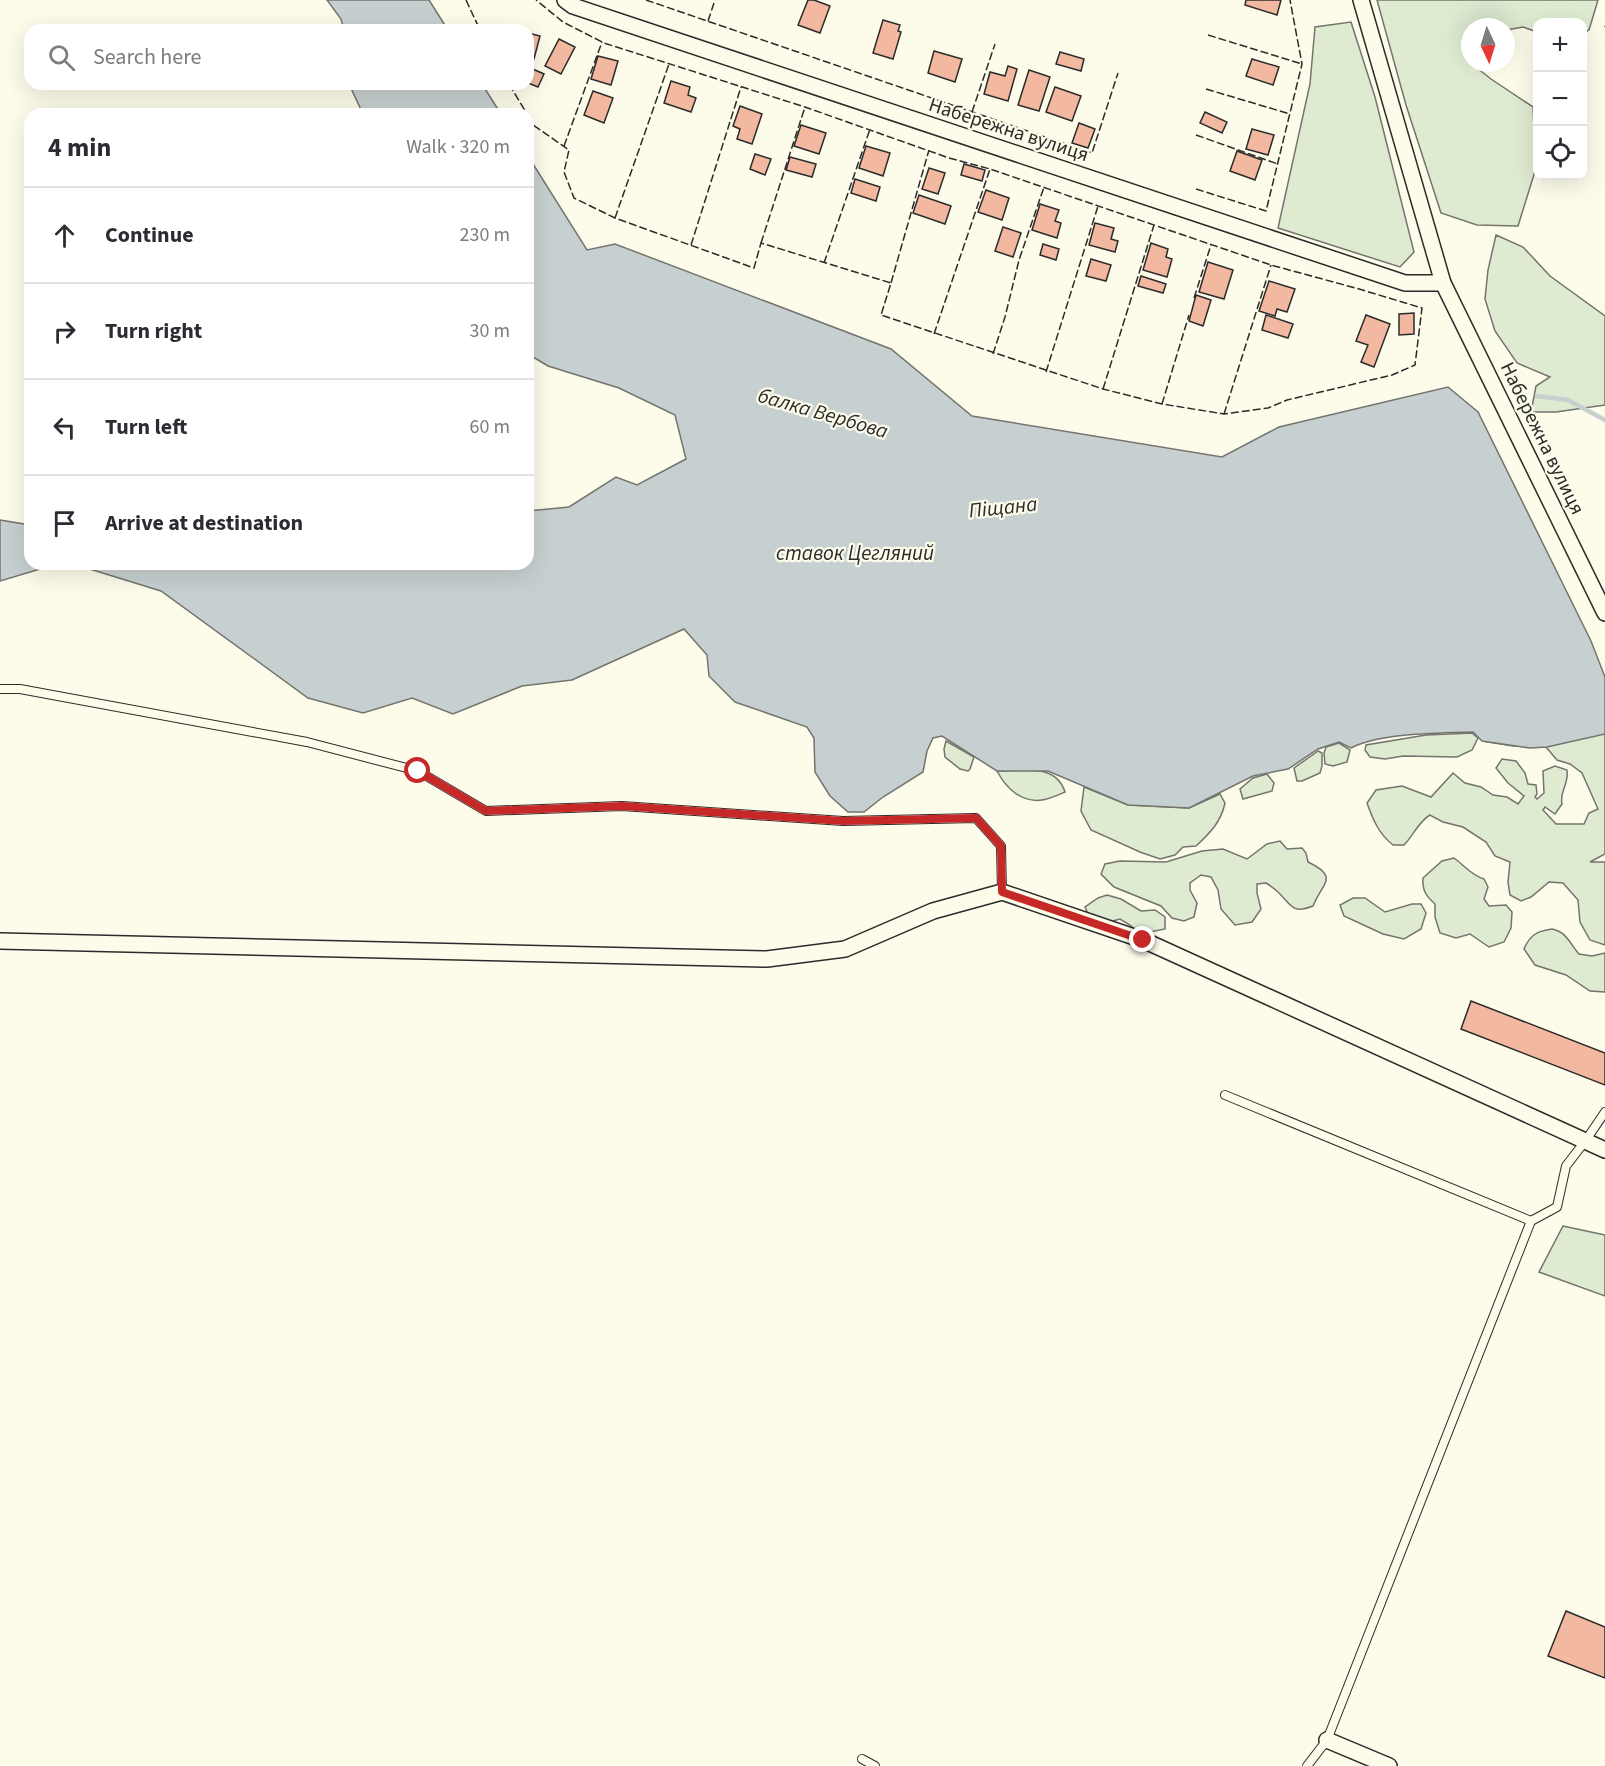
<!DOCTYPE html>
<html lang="en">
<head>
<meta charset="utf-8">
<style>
	:root { --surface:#fff; --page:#f7f7f7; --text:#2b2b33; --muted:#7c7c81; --line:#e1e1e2 }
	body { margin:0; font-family:"Source Sans 3",sans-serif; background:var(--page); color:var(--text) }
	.controls { position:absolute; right:18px; top:18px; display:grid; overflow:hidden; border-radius:12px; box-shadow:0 6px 24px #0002 }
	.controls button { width:54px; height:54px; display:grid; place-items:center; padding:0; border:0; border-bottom:2px solid var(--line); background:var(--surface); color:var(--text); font:30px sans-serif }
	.compass { position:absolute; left:1461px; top:18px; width:54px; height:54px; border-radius:50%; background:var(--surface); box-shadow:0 6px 24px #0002; rotate:176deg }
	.stop { position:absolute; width:18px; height:18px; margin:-14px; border:4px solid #c62828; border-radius:50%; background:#fff }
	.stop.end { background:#c62828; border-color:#fff; box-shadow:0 2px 6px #0008 }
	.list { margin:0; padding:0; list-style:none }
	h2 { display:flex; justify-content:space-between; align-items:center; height:78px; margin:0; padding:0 24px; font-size:26px }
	h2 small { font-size:20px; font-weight:400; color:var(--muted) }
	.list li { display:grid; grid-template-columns:39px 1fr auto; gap:18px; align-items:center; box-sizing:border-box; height:96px; padding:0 24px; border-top:2px solid var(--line) }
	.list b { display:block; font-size:22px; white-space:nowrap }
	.list em { font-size:20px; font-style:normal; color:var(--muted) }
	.icon { flex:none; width:33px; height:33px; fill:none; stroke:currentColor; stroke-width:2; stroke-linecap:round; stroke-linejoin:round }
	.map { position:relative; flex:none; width:1605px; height:1766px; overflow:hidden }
	.search { position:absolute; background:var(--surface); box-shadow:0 6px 24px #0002; left:24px; top:24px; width:510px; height:66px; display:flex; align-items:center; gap:15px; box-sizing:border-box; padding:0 21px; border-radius:18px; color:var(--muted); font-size:22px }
	.panel { position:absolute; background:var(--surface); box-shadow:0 6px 24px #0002; left:24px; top:108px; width:510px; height:462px; border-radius:18px }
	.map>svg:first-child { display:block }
	.green { fill:#deebd1; stroke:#74746e; stroke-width:1.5 }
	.water { fill:#c7d0d0; stroke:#74746e; stroke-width:1.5 }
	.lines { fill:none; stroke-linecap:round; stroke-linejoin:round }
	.stream { stroke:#c7d0d0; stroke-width:4.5 }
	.building { fill:#f2b8a0; stroke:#2b2b2b; stroke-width:1.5 }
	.service-casing { stroke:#2b2b2b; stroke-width:10 }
	.minor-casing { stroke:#2b2b2b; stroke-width:18 }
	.service { stroke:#fdfbea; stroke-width:8 }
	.minor { stroke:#fdfbea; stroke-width:15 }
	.fence { stroke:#2b2b2b; stroke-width:1.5; stroke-dasharray:8 3; stroke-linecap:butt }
	.route { stroke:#c62828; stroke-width:8 }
	.labels { text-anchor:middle; stroke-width:4.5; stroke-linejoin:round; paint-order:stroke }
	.street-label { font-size:20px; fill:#2b2b2b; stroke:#fdfbea }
	.water-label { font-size:21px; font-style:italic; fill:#2b2b2b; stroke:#fdfbea }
</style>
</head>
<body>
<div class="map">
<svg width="1605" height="1766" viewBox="0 0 1605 1766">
	<rect width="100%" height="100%" fill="#fdfbea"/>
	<!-- green -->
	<g class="green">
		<polygon points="1377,0 1598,0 1589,30 1583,33 1582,22 1538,22 1537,32 1523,27 1506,30 1506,27 1470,27 1470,50 1466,59 1491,79 1533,107 1536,168 1518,226 1477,225 1441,213 1406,105"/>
		<polygon points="1351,22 1375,97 1414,252 1400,267 1278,228 1310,84 1315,27"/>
		<polygon points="1496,235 1523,247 1550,276 1605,316 1605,405 1556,412 1531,412 1536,386 1550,377 1517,363 1495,331 1485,299 1488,270"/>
		<path d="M1605 677V854L1590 862H1605V945L1590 940 1580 922 1578 900 1563 883 1549 882 1531 897 1521 901 1510 895 1508 882 1510 862 1495 856 1486 842 1463 827 1443 822 1430 815C1419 821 1413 836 1404 845H1393C1379 834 1373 820 1367 803L1376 790 1402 786 1431 797 1453 773 1465 783 1481 787 1493 795 1507 797 1518 804 1524 796 1508 783 1496 768 1502 759 1516 761 1525 773 1528 784 1536 785 1537 794 1535 797 1537 799 1544 793 1543 771 1555 766 1567 770C1569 785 1559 792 1562 804L1555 814 1545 807 1543 810 1556 824H1584L1589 813 1598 809 1582 773 1570 764 1557 760 1546 747 1513 746 1482 741 1508 733Z"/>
		<polygon points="1472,733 1478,738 1472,750 1457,757 1403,756 1385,759 1370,757 1365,750 1366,745 1426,735"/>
		<polygon points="946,741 974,757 970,769 968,771 960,769 945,757 944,749"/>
		<polygon points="1339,743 1350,750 1347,762 1333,766 1325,764 1324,753 1326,747"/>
		<polygon points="1318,751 1322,753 1322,766 1320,773 1302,781 1297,781 1294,768"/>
		<path d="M997 771C1022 771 1056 763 1065 792 1058 795 1049 799 1042 800 1021 803 1006 788 997 771Z"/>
		<polygon points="1267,774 1274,783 1272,791 1243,799 1240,789 1253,778"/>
		<path d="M1084 787 1128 805 1189 808 1220 794 1225 803C1221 822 1210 833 1196 846L1183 847 1175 855 1160 859 1140 852 1091 830 1081 811Z"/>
		<path d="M1280 841 1287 849 1302 848 1306 853 1308 862C1340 877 1322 883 1313 906 1292 914 1292 906 1279 893 1275 889 1271 886 1266 883L1257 884V893L1261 909 1252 922 1235 925 1221 909 1218 890 1211 877 1201 875 1190 883V890L1197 903 1194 917 1184 921 1172 918 1161 906 1114 887 1101 874 1105 864 1120 861 1166 862 1202 851 1223 849 1247 859 1267 844Z"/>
		<path d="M1454 858C1465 866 1471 875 1484 879L1488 887 1484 899 1489 906 1506 905 1512 912 1511 928 1504 942 1489 947 1470 934 1456 938 1440 933 1435 917V904C1426 896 1422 890 1423 878L1442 861Z"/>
		<polygon points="1107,895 1121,899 1141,911 1155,910 1165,917 1165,929 1140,934 1130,925 1120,919 1109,922 1089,916 1085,907 1098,898"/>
		<polygon points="1353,898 1365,898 1385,912 1412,904 1421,904 1426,913 1421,929 1404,939 1383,934 1344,916 1340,905"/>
		<path d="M1552 929C1567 932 1570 944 1579 954L1592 956 1605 953V992L1590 991 1566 975 1535 965 1524 949C1530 935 1537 931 1552 929Z"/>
		<polygon points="1563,1226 1605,1235 1605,1296 1539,1272"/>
	</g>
	<!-- water -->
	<g class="water">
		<polygon points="327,0 429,0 448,30 344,30 341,19"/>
		<polygon points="349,84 482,84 501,114 363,114"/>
		<path d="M528 156 587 250 615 244 891 349 972 416 1222 457 1279 427 1448 387 1478 412 1591 641 1605 677V734L1547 747 1530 748 1482 741 1473 732C1439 733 1380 733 1351 748L1339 742 1318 749 1288 769 1253 776 1189 808 1128 805 1048 771H997L942 736 933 738 927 751 923 772 883 797 864 812H848L830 796 815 772 814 738 807 727 735 702 709 676 707 655 684 629 572 680 522 686 453 714 412 698 363 713 308 698 161 591 80 566 58 564H271L277 567 304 564H528V511L569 507 616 477 637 485 686 459 675 415 619 388 548 366 528 354Z"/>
		<polygon points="0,520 30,525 30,564 57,564 0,581"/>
	</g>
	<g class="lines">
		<!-- stream -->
		<polyline class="stream" points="1537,396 1568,400 1605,420"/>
	</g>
	<!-- building -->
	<g class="building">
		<polygon points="808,0 814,0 830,6 820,33 798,25"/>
		<polygon points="1246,0 1281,0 1277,15 1245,5"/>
		<polygon points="883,20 900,25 898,31 901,32 893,59 873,53"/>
		<polygon points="528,33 540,36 534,59 528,58"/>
		<polygon points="559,39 575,47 561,74 545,66"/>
		<polygon points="934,51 962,59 955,82 928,73"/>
		<polygon points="1060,52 1084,59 1081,71 1056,64"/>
		<polygon points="598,56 618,61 611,85 591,79"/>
		<polygon points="1252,59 1279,67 1273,85 1246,76"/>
		<polygon points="1008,66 1017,69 1008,101 984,94 990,72 1005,76"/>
		<polygon points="528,67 544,74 538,87 528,83"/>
		<polygon points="1029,70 1050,77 1039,111 1018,105"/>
		<polygon points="671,81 690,87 688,95 696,98 691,112 664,103"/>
		<polygon points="1055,87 1081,96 1072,121 1046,112"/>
		<polygon points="593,91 613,98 604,123 584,115"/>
		<polygon points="740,106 762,114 752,144 737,139 740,129 733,126"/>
		<polygon points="1205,112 1227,122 1222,133 1200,123"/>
		<polygon points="1079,123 1095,129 1088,148 1072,143"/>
		<polygon points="801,125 826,133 819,154 794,146"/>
		<polygon points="1252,129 1274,135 1268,155 1246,149"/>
		<polygon points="866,146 890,153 883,176 859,168"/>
		<polygon points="1237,151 1262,160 1255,180 1230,171"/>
		<polygon points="755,154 771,159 765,175 750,169"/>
		<polygon points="790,157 816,164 812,177 786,170"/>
		<polygon points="964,164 985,170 982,181 961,175"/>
		<polygon points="929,168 945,173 938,194 922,189"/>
		<polygon points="855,179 880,187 876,201 851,193"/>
		<polygon points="986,190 1009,198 1002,220 978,212"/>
		<polygon points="919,195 951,206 945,224 913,213"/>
		<polygon points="1040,204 1059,210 1055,221 1061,223 1057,238 1032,230"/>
		<polygon points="1095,223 1114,228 1111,239 1118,241 1115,252 1089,245"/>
		<polygon points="1003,227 1021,233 1013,257 995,251"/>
		<polygon points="1151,243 1168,249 1166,257 1172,259 1167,277 1143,270"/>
		<polygon points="1043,244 1059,249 1056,260 1040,255"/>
		<polygon points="1091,259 1111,265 1106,281 1086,276"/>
		<polygon points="1208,262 1233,270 1224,299 1199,292"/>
		<polygon points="1141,276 1166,284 1163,293 1138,286"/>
		<polygon points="1269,281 1295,289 1287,312 1277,309 1275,316 1259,311"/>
		<polygon points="1196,295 1211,300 1203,326 1189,321"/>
		<polygon points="1414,313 1414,334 1399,335 1399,314"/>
		<polygon points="1266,315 1293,324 1288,338 1262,330"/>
		<polygon points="1366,315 1390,324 1374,367 1361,362 1368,345 1356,341"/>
		<polygon points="1471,1001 1605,1053 1605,1085 1461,1029"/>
		<polygon points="1566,1611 1605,1627 1605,1678 1548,1656"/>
	</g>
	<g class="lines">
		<!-- service casing -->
		<g class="service-casing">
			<g id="service">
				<polyline points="0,689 20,689 307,742 418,771 486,811 622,806 843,821 976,818 1001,846 1002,892"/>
				<polyline points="1225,1095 1531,1221"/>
				<polyline points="862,1759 875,1766"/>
				<polyline points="1307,1766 1327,1740 1531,1221 1557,1207 1566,1166 1586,1140 1605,1112"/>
			</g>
		</g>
		<!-- minor casing -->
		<g class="minor-casing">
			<g id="minor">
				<polyline points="565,0 573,6 1405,283 1443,283"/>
				<polyline points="1361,0 1443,283 1605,613"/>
				<polyline points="0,941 767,959 845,949 933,911 1002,892 1143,940 1605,1150"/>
				<polyline points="1327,1740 1389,1766"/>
			</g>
		</g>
		<!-- service -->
		<use href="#service" class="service"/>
		<!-- minor -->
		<use href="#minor" class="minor"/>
		<!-- fence -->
		<g class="fence">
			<polyline points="466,0 480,30"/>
			<polyline points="646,0 1092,153 1118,73"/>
			<polyline points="708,21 715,0"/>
			<polyline points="1605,26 1605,27"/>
			<polyline points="1208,35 1302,64"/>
			<polyline points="509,84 527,114"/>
			<polyline points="1206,89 1290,114"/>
			<polyline points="972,112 995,44"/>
			<polyline points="528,116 533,125 569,150 564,172 574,198 615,218 754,268 761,243 891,283 881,315 1103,389 1162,404 1224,414 1268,408 1287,400 1392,375 1415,365 1422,308 1359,289 1271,265 990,169 949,158 805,107 604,43 563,22 536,0"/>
			<polyline points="1196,135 1278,164"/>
			<polyline points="564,146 602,42"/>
			<polyline points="1196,189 1266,211 1302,64 1290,0"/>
			<polyline points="615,218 669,64"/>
			<polyline points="761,243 805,107"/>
			<polyline points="691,245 741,87"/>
			<polyline points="824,263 870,129"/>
			<polyline points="891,283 929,150"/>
			<polyline points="1194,298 1211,245"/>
			<polyline points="934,334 990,169"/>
			<polyline points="993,354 1005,317 1019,260 1044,187"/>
			<polyline points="1046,372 1098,206"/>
			<polyline points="1103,389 1154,225"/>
			<polyline points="1162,404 1189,315"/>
			<polyline points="1224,414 1271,265"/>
		</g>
	</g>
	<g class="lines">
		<!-- route -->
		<polyline class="route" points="418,771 486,811 622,806 843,821 976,818 1001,846 1002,892 1143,940"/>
	</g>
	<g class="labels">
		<!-- street labels -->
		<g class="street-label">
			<text transform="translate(1009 129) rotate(18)" y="7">Набережна вулиця</text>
			<text transform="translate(1543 438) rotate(64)" y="7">Набережна вулиця</text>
		</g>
		<!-- water labels -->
		<g class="water-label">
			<text transform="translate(823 413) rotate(16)" y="7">балка Вербова</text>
			<text transform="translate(1003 507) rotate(-6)" y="7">Піщана</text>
			<text x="855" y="560">ставок Цегляний</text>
		</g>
	</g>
</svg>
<div class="controls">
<button>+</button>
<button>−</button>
<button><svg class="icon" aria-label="locate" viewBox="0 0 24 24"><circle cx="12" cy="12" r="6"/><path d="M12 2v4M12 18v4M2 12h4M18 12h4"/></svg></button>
</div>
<svg class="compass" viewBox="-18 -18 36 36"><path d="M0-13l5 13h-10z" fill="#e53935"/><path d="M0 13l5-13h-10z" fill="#7c7c81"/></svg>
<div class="stop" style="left:418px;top:771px"></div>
<div class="stop end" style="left:1143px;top:940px"></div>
<div class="search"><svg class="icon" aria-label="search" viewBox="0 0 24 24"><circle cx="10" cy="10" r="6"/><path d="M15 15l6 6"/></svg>Search here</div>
<section class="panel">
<h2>4 min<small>Walk · 320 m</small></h2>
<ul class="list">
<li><svg class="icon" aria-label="ahead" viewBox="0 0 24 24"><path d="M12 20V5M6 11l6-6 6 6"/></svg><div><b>Continue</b></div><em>230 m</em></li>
<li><svg class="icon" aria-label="right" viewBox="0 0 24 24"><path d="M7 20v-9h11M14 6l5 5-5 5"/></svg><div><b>Turn right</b></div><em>30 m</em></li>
<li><svg class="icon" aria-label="left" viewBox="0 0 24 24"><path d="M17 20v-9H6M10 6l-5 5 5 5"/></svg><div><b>Turn left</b></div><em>60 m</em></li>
<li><svg class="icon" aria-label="arrive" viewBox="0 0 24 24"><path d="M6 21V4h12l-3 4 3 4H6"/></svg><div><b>Arrive at destination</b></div></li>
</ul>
</section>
</div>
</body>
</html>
